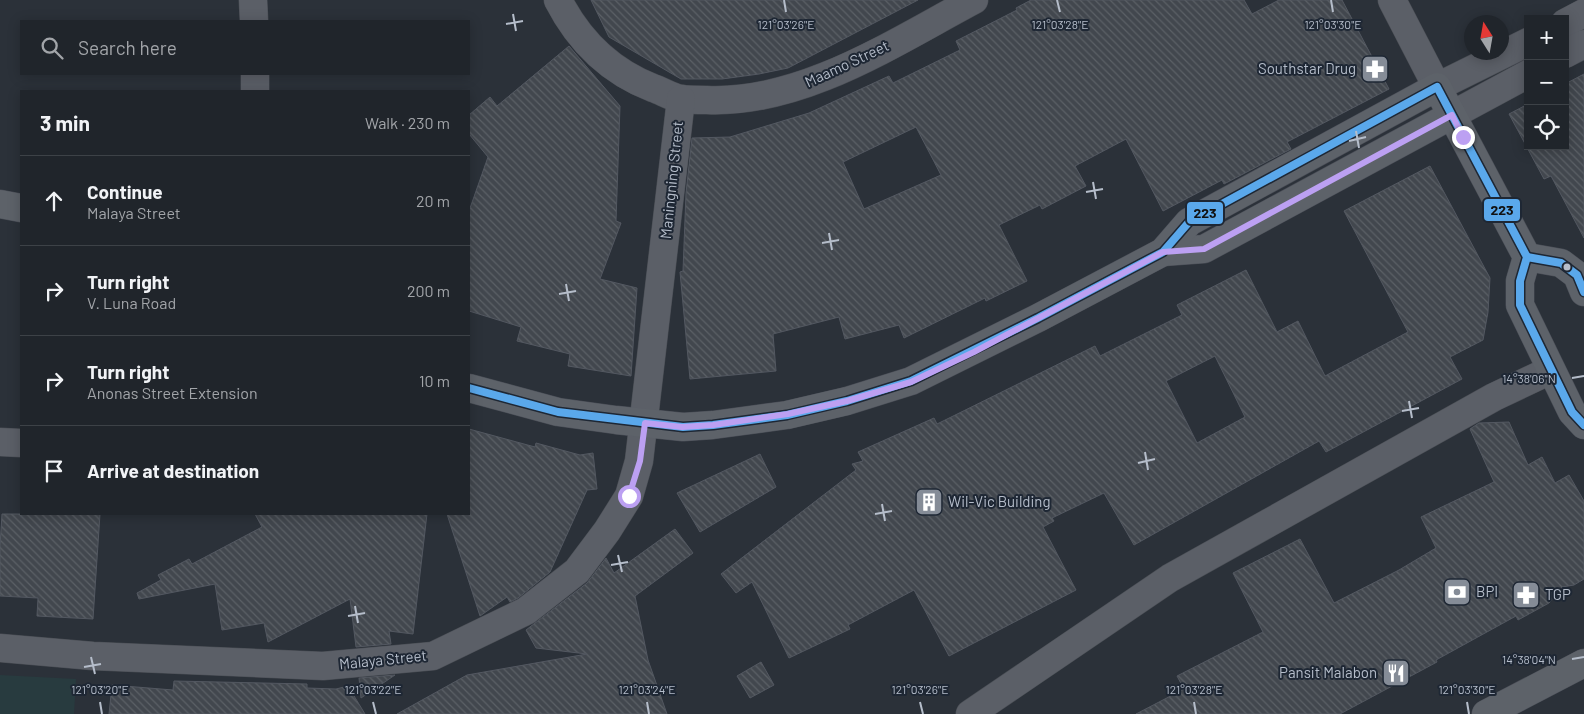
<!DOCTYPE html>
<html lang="en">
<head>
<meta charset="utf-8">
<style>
	:root { --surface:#20252b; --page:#2d3137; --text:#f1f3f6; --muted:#a2a5a9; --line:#3d4247 }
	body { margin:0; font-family:Barlow,sans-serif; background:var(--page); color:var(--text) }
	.controls { position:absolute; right:15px; top:15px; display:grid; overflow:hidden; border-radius:0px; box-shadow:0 2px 12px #0003 }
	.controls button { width:45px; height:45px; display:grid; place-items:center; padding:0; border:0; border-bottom:1px solid var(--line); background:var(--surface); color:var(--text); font:25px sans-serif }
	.compass { position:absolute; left:1464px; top:15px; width:45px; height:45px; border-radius:50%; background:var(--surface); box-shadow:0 2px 12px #0003; rotate:349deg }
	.stop { position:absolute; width:15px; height:15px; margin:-11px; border:4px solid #bca0f2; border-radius:50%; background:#fff }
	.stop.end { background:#bca0f2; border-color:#fff; box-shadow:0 1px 5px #0008 }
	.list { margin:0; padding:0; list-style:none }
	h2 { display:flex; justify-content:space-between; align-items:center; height:65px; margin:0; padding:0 20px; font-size:21px }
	h2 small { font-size:16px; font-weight:400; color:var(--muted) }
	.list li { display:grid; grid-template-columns:32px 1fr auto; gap:15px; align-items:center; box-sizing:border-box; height:90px; padding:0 20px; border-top:1px solid var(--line) }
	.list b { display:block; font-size:19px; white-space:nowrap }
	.list p { margin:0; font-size:16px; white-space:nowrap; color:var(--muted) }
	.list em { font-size:16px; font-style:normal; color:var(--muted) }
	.icon { flex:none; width:28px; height:28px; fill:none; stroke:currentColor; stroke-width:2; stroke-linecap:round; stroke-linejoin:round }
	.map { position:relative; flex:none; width:1584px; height:714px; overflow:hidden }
	.search { position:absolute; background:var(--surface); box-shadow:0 2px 12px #0003; left:20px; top:20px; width:450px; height:55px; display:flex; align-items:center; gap:12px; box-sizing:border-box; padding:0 18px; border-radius:0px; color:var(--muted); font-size:19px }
	.panel { position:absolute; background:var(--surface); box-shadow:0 2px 12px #0003; left:20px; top:90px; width:450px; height:425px; border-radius:0px }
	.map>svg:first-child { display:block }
	.grass { fill:#283b3f }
	.building { fill:url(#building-back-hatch); stroke:#535861; fill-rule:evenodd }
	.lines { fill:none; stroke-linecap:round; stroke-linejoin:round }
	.minor-casing { stroke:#494d54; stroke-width:29 }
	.major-casing { stroke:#494d56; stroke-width:29 }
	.minor { stroke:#5b5f67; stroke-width:28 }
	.major { stroke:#5d6269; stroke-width:28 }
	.bus-1-casing { stroke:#1e2734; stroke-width:11 }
	.bus-1 { stroke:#5aa8eb; stroke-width:8 }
	.route { stroke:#bca0f2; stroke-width:6 }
	.ticks { fill:none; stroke:#b5bdca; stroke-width:2 }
	.bus-dot { fill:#b5bdca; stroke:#1e2734; stroke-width:2 }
	.labels { text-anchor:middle; stroke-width:4; stroke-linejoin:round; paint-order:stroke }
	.street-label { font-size:15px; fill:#b5bdca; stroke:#1e2734 }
	.poi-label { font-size:15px; fill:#b5bdca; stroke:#1e2734; text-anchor:start }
	.ticks-label { font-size:12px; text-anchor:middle; fill:#b5bdca; stroke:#1e2734; stroke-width:4; stroke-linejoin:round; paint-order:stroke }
	.line-badge { stroke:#1e2734; stroke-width:2 }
	.pale-badge-label { font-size:14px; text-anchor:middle; font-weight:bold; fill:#111 }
</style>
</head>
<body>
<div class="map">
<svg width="1584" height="714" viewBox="0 0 1584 714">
	<defs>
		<pattern id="building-back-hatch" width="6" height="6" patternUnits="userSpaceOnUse" patternTransform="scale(1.25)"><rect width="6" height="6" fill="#42474e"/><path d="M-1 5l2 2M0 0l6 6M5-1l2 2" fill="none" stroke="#5b6066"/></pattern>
	</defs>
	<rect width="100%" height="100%" fill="#2b3139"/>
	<!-- grass -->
	<polygon class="grass" points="0,675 76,679 74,714 0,714"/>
	<!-- building -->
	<g class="building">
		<polygon points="591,0 918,0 788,68 759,74 722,79 681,79 609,37"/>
		<path d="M1031 0H1244L1252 14 1279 0H1342L1389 89 1287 142 1291 149 1285 152 1224 184 1222 180 1163 211 1126 139 1075 166 1086 186 1042 209 1040 205 999 225 1027 281 986 301 985 298 904 338 899 325 845 339 839 317 773 334 776 371 690 379 680 272 683 271 686 193 692 138 730 137 809 113 889 76 893 83 960 50 956 41 1017 10 1016 8ZM916 127 941 175 864 209 843 162Z"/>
		<polygon points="569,46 620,106 616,221 621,223 600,279 637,288 631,376 568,366 570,354 517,341 521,327 469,311 469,211 488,157 469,134 469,115 490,97 497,106"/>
		<polygon points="1584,74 1584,238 1551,176 1544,179 1509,114 1528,104 1528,146 1565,146 1565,84"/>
		<path d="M1430 166 1490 278 1488 312 1483 340 1450 357 1462 379 1326 452 1319 441 1134 545 1104 493 1052 518 1054 521 1043 527 1076 590 949 656 914 590 848 625 850 629 789 658 752 582 736 593 721 574 856 470 852 464 863 461 858 452 934 418 937 424 1095 346 1100 356 1182 315 1177 305 1246 270 1277 332 1298 321 1325 376 1408 332 1344 211ZM1215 356 1245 417 1197 443 1166 381Z"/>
		<polygon points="1509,422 1528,465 1542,457 1555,483 1569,475 1584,501 1584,579 1574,585 1562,587 1549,603 1518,620 1516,616 1436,660 1437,662 1340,714 1136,714 1184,689 1177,676 1263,632 1233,573 1300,539 1334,603 1399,570 1436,548 1421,517 1494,482 1470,429 1479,423"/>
		<polygon points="469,429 535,447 536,443 580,455 593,453 597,489 587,490 550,572 518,598 510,602 507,597 480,616 447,514 469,514"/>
		<polygon points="760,454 776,487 700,532 677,493"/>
		<polygon points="2,514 100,514 93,619 37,616 38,598 0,596 0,546"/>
		<polygon points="255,514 427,514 413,634 389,631 391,644 356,647 350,599 268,642 264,623 222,630 215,584 139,599 137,593 161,580 158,575 189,559 192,564 262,527"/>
		<polygon points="675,529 693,553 635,596 648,660 667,714 397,714 467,675 587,654 536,648 526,630 587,583 606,558 614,573"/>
		<polygon points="761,662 774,685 750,698 737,676"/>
		<polygon points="395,675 361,698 359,678"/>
		<polygon points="174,681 307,684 307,688 336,689 348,686 365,714 109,714 112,685 173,690"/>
	</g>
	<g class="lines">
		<!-- minor casing -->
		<g class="minor-casing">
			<g id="minor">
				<polyline points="253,0 254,21"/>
				<path d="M558 0C579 41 609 71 653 88 662 91 671 97 681 99 689 100 699 100 707 100 802 104 893 43 974 0"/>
				<polyline points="1392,0 1437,87 1528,42"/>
				<polyline points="1565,23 1584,13"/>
				<polyline points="1565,54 1584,44"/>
				<polyline points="255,91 255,74"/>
				<polyline points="1452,115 1528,74"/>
				<polyline points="0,442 21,443"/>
				<polyline points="0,648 93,656 323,666 433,656 526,611 577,571 607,531 629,496 639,461 681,99"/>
				<polyline points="970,714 1170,578 1494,397 1551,370"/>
			</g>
		</g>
		<!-- major casing -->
		<g class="major-casing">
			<g id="major">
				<polyline points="0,204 21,208"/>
				<polyline points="1163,252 1204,249 1452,115"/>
				<polyline points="1527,257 1561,263 1577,275 1584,292"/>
				<polyline points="469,388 558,412 616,420 683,427 713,425 787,415 847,401 911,381 1038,318 1163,252 1189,222 1437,87 1527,257 1520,281 1520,305 1572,412 1584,425"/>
				<polyline points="1486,714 1584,663"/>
			</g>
		</g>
		<!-- minor -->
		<use href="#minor" class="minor"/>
		<!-- major -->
		<use href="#major" class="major"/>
		<!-- bus-1 casing -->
		<g class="bus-1-casing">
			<g id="bus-1">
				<polyline points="1527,257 1561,263 1577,275 1584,292"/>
				<polyline points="469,388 558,412 683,427 713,425 787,415 847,401 911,381 1038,318 1163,252 1189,222 1437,87 1527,257 1520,281 1520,305 1572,412 1584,425"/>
			</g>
		</g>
		<!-- bus-1 -->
		<use href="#bus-1" class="bus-1"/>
	</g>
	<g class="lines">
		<!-- route -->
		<polyline class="route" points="629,496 640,461 645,423 682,427 713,425 788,414 847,401 911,382 974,352 1163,252 1204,249 1452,115 1463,137"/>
	</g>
	<!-- ticks -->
	<path class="ticks" d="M784 0 786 12M1057 0 1060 12M1331 0 1333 12M513 14 516 31M506 24 523 21M1356 131 1359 148M1349 141 1366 137M1093 182 1096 199M1086 192 1103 189M829 233 832 250M822 243 839 240M566 284 569 301M559 294 576 291M1572 378 1584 376M1409 401 1412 418M1402 411 1419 408M1145 452 1148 470M1138 463 1155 459M882 504 885 521M875 514 892 511M618 555 622 572M611 565 628 562M355 606 358 623M348 616 365 613M91 657 95 674M1572 659 1584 657M84 667 101 664M100 702 102 714M373 702 376 714M647 702 649 714M920 702 923 714M1194 702 1196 714M1467 702 1469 714"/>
	<!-- icons -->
	<defs>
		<g id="pharmacy-square" transform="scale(1.4375)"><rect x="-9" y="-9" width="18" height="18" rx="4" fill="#858c97" stroke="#1e2734"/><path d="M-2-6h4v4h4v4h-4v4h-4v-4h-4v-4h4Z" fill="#fff"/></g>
		<g id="building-square" transform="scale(1.4375)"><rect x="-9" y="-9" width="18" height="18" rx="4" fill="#858c97" stroke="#1e2734"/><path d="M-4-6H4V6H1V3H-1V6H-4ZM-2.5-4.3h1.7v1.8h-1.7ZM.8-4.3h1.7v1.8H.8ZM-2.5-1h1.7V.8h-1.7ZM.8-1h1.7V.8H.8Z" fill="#fff"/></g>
		<g id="bank-square" transform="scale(1.4375)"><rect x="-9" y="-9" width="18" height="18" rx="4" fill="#858c97" stroke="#1e2734"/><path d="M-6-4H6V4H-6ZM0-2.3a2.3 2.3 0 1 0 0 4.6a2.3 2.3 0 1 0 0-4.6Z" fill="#fff"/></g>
		<g id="restaurant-square" transform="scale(1.4375)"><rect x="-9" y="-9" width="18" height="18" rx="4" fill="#858c97" stroke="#1e2734"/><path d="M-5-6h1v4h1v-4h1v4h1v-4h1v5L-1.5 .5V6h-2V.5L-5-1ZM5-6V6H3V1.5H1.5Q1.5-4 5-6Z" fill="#fff"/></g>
	</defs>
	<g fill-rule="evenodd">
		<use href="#pharmacy-square" x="1375" y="69"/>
		<use href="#building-square" x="929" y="502"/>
		<use href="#bank-square" x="1457" y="592"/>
		<use href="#pharmacy-square" x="1526" y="595"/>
		<use href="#restaurant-square" x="1396" y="673"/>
	</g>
	<!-- markers -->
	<circle class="bus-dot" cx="1567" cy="267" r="4.5"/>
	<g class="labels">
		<!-- street labels -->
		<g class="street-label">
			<text transform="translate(847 64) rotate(-25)" y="5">Maamo Street</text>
			<text transform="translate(672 180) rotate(-84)" y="5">Maningning Street</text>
			<text transform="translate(383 660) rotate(-6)" y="5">Malaya Street</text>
		</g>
		<!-- poi labels -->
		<g class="poi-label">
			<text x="1356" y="74" text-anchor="end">Southstar Drug</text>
			<text x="948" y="507">Wil-Vic Building</text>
			<text x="1476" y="597">BPI</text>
			<text x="1545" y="600">TGP</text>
			<text x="1377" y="678" text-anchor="end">Pansit Malabon</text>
		</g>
	</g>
	<g class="ticks-label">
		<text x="786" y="29">121°03'26"E</text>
		<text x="1060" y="29">121°03'28"E</text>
		<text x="1333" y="29">121°03'30"E</text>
		<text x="1529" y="383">14°38'06"N</text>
		<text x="1529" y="664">14°38'04"N</text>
		<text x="100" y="694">121°03'20"E</text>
		<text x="373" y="694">121°03'22"E</text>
		<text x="647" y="694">121°03'24"E</text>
		<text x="920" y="694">121°03'26"E</text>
		<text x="1194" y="694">121°03'28"E</text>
		<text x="1467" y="694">121°03'30"E</text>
	</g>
	<g class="line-badge">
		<rect x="1483" y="198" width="38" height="24" rx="5" fill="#5aa8eb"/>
		<rect x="1186" y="201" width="38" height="24" rx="5" fill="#5aa8eb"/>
	</g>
	<g class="pale-badge-label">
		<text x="1502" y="215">223</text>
		<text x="1205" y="218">223</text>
	</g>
</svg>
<div class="controls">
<button>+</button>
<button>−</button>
<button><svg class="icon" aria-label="locate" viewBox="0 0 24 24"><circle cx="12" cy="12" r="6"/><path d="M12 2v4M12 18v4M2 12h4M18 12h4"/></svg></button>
</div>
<svg class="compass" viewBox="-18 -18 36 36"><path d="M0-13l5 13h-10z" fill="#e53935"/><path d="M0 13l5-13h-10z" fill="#a2a5a9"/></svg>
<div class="stop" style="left:629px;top:496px"></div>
<div class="stop end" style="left:1463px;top:137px"></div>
<div class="search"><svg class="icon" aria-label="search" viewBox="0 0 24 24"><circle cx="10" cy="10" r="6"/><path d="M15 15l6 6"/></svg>Search here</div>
<section class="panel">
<h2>3 min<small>Walk · 230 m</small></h2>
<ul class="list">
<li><svg class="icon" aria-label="ahead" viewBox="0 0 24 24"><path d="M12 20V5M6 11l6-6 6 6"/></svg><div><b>Continue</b><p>Malaya Street</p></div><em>20 m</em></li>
<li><svg class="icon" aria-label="right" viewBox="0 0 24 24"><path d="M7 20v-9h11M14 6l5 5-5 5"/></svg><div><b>Turn right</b><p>V. Luna Road</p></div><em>200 m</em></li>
<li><svg class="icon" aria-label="right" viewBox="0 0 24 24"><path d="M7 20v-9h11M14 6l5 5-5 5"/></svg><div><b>Turn right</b><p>Anonas Street Extension</p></div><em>10 m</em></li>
<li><svg class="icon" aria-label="arrive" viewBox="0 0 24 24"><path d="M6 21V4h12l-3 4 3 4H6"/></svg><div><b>Arrive at destination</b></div></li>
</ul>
</section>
</div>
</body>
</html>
